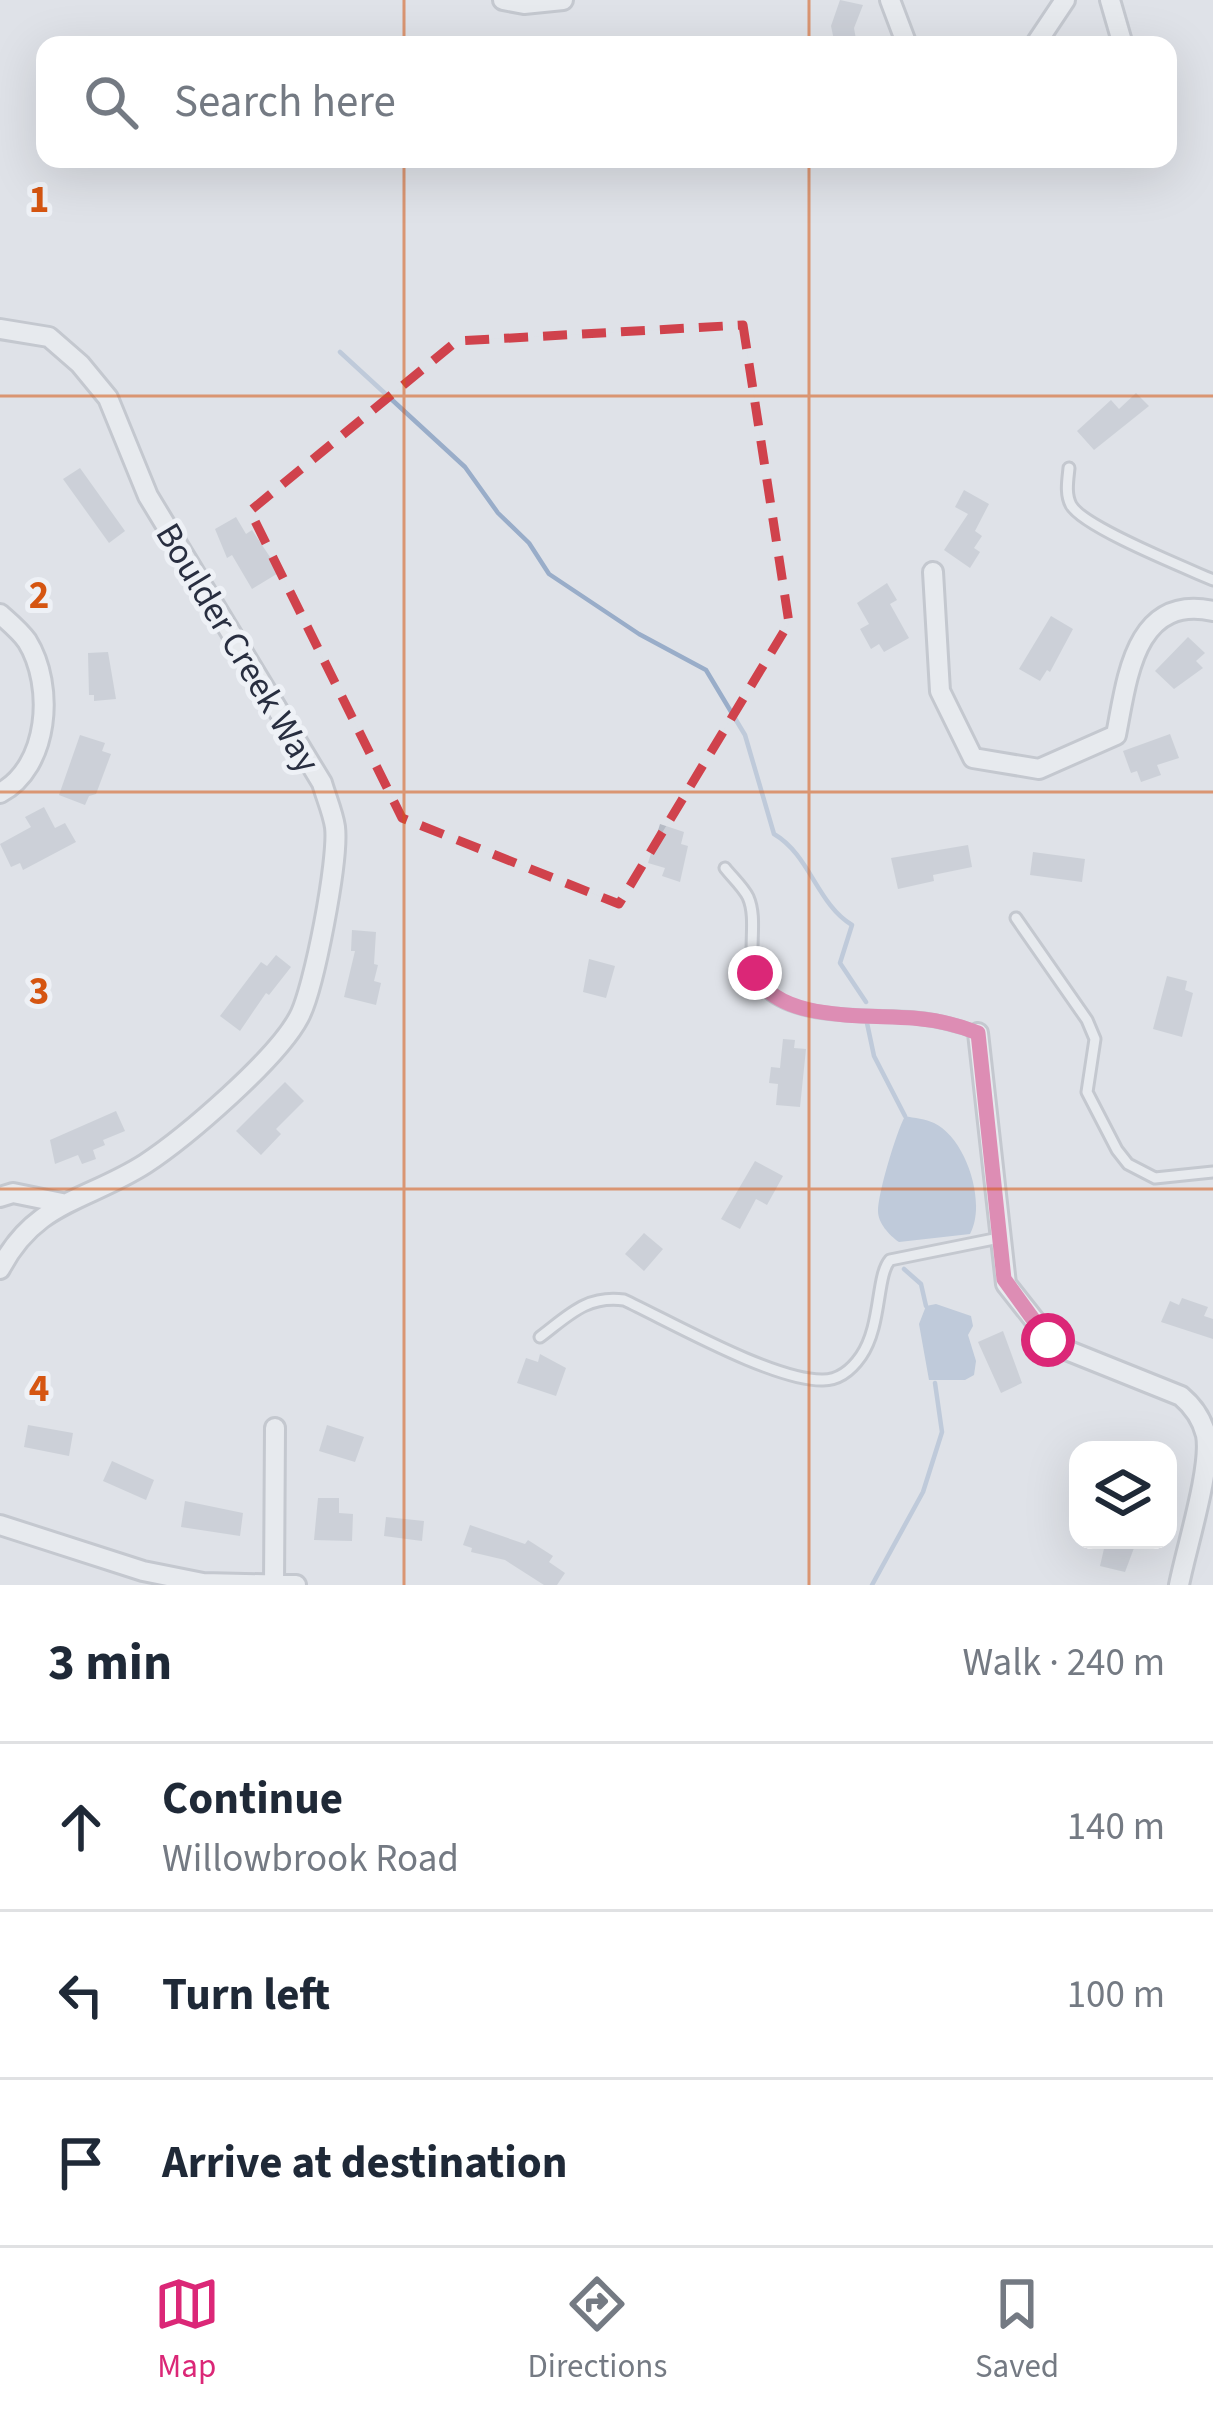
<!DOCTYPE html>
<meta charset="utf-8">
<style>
body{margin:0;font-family:"Source Sans 3",sans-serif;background:#f6f6f7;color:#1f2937}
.controls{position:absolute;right:36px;bottom:36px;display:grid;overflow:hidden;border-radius:24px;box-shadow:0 12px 48px #0002}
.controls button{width:108px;height:108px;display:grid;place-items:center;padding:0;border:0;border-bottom:3px solid #e0e1e3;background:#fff;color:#1f2937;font:60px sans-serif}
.stop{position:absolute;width:36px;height:36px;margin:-27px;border:9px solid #db2777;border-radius:50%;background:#fff}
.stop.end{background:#db2777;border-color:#fff;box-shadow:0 3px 12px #0008}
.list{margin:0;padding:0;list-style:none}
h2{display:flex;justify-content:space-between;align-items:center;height:156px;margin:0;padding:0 48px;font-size:51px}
h2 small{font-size:39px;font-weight:400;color:#747a83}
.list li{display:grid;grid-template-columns:78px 1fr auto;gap:36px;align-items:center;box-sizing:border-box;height:168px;padding:0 48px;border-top:3px solid #e0e1e3}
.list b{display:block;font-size:45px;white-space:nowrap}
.list p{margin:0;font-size:39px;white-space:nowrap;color:#747a83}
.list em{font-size:39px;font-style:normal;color:#747a83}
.icon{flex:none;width:66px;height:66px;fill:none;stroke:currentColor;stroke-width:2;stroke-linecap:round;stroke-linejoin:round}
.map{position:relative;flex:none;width:1213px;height:1585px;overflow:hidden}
.search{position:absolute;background:#fff;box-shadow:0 12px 48px #0002;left:36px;right:36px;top:36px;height:132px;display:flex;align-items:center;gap:30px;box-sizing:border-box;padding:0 42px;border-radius:24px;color:#747a83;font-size:45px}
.sheet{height:660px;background:#fff}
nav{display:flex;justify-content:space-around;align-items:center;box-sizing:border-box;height:168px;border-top:3px solid #e0e1e3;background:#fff;font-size:33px;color:#747a83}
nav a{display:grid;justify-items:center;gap:6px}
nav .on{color:#db2777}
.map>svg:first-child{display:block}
.water{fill:#99adc9}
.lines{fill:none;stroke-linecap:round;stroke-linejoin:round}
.stream{stroke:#99adc9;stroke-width:4.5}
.building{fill:#b6bbc5}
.lane-casing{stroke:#a4a8b2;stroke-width:15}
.street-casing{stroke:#a4a8b2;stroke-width:24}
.lane{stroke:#f2f3f7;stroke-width:9}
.street{stroke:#f2f3f7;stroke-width:18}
.route{stroke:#db2777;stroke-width:15}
.marked{fill:none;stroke:#d0424c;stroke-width:9;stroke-dasharray:24 15;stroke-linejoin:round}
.grid{fill:none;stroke:#d55511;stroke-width:3;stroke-opacity:0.55}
.labels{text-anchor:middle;stroke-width:10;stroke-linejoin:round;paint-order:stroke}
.street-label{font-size:36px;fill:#282e40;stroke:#eef1f6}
.grid-label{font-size:39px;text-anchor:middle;font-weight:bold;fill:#d55511;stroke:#eef1f6;stroke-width:10;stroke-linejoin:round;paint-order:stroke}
</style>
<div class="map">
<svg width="1213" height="1585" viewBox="0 0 1213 1585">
<rect width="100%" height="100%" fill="#dfe2e8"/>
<!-- water -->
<path class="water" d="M905 1116C914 1118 926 1119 934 1123 966 1138 987 1203 970 1234L899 1242C889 1235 878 1223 878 1211 878 1193 896 1133 905 1116Z
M936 1304 971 1316 973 1326 968 1335 976 1361 974 1375 965 1380H929L919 1324 926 1306Z"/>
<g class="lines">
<!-- stream -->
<path class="stream" d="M340 352 465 467 498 513 529 543 549 574 639 634 706 670 745 735 774 834C810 855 817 904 852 925L840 963 866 1002
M867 1023 874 1056 905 1116
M904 1269 921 1284 926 1306
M872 1585 923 1492 942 1432 935 1383"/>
</g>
<!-- building -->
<path class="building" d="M840 0 863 5 854 28 857 45H835L831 26Z
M1136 393 1149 406 1094 450 1077 431 1111 400 1119 409Z
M80 468 125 531 109 543 63 479Z
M964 490 989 504 975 531 982 536 974 548 980 552 970 568 944 550 968 514 955 507Z
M236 517 246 534 252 530 280 572 252 589 232 555 227 558 215 529Z
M887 583 897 600 890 604 909 638 884 652 879 644 871 649 860 629 869 624 857 603Z
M1051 616 1073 629 1050 672 1047 670 1040 681 1019 669Z
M1188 637 1205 653 1196 661 1203 668 1174 689 1155 671Z
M108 652 116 699 94 701V695H89L88 653Z
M1170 734 1179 758 1157 765 1161 775 1141 782 1137 771 1131 773 1123 751Z
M80 735 105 743 102 751 111 754 96 794 89 796 85 805 59 795Z
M44 807 55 828 65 823 76 842 23 870 20 863 11 867 0 844 31 827 25 817Z
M660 824 684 832 681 844 688 846 680 882 662 876 665 868 648 863Z
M968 845 972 867 933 875 934 881 898 889 891 858Z
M1033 852 1085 859 1082 882 1030 875Z
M352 930 376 932 374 964 378 965 374 981 381 983 376 1005 344 997 355 951H351Z
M276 955 291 967 269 995 266 993 240 1031 220 1016 261 962 267 966Z
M589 959 615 966 606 998 583 992Z
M1167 976 1187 981 1185 990 1193 993 1182 1037 1153 1029Z
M783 1039 795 1040 794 1048 806 1049 800 1107 776 1105 778 1084 769 1083 771 1067 780 1068Z
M285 1082 304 1101 276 1129 281 1134 261 1155 236 1131Z
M116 1111 125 1131 103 1140 105 1145 93 1150 96 1159 82 1164 78 1155 55 1164 50 1140Z
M755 1161 783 1176 767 1205 756 1199 740 1229 721 1219Z
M644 1233 663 1249 644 1271 625 1254Z
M1182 1298 1208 1307 1204 1316 1213 1319V1339L1161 1322 1170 1301 1179 1305Z
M1003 1331 1022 1383 1001 1393 978 1342Z
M540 1354 566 1368 556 1396 517 1383 526 1358 538 1362Z
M28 1425 73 1433 69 1456 24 1447Z
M327 1425 364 1437 355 1462 319 1451Z
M112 1461 154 1480 146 1500 103 1481Z
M318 1498H339V1513L353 1514 352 1541 314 1540Z
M185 1501 243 1513 240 1536 181 1527Z
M386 1517 424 1521 422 1541 384 1536Z
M470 1525 525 1544 528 1540 553 1556 549 1562 565 1573 557 1585H544L505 1560 471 1552 472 1548 463 1545Z
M1106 1540H1137L1125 1572 1100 1566Z"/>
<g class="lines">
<defs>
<path id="lane" d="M1069 468C1068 479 1065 494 1071 505 1083 527 1186 568 1213 580
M725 868C732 877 743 887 748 897 759 922 745 956 758 980 781 1023 874 1014 915 1018 938 1020 957 1025 978 1033
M1016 918 1087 1020 1095 1039 1087 1092 1117 1150 1128 1164 1155 1178 1213 1172
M540 1337C568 1316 586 1295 624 1300 671 1322 774 1381 823 1380 839 1380 852 1369 861 1356 882 1325 876 1276 890 1260L999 1238"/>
<path id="street" d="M503 0 524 4 563 0
M890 0 907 45
M1110 0 1123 45
M1035 45 1065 0
M0 329 49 337 80 364 108 398 148 496 322 783C326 797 333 813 335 827 339 859 314 989 299 1017 277 1059 186 1137 145 1164 87 1201 35 1201 0 1269
M933 572 940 691 973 758 1039 769 1116 735C1127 680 1134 594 1213 611
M0 614C9 622 20 631 27 641 55 686 49 767 0 793
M978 1033 1006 1284 1054 1345 1181 1396C1194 1407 1202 1419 1206 1435 1212 1467 1186 1549 1179 1585
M0 1197 13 1193 62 1203
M0 1525 143 1571 203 1583 296 1585
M274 1585 275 1428"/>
</defs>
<!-- lane casing -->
<use href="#lane" class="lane-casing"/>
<!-- street casing -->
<use href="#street" class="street-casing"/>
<!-- lane -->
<use href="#lane" class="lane"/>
<!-- street -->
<use href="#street" class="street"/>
</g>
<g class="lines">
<!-- route -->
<path class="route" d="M755 973C777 1023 867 1014 913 1018 936 1020 956 1024 978 1033L1004 1279 1048 1340"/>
</g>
<!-- marked area -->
<path d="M0 0H1213V1585H0ZM743 325 789 623 619 904 402 818 250 511 457 341Z" fill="#dfe2e8" fill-opacity=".55" fill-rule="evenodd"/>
<path class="marked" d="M743 325 789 623 619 904 402 818 250 511 457 341Z"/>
<!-- grid -->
<path class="grid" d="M404 0V45M809 0V45M404 159V1585M809 159V1585M0 396H1213M0 792H1213M0 1189H1213"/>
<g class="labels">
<!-- street labels -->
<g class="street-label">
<text transform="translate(239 647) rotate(59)" y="13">Boulder Creek Way</text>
</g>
</g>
<g class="grid-label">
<text x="39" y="212">1</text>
<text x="39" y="608">2</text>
<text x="39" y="1004">3</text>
<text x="39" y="1401">4</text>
</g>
</svg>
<div class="controls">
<button><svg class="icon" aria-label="layers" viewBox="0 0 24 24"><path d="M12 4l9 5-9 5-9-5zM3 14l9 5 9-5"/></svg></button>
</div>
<div class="stop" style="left:1048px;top:1340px"></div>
<div class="stop end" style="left:755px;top:973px"></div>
<div class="search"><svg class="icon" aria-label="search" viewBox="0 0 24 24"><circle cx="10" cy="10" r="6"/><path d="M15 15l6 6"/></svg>Search here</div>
</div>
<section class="sheet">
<h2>3 min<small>Walk · 240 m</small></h2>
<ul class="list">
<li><svg class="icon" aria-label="ahead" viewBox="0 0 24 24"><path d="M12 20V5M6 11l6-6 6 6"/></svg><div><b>Continue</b><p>Willowbrook Road</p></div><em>140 m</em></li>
<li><svg class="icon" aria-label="left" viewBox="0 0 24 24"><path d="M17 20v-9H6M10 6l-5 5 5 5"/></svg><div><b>Turn left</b></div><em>100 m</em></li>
<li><svg class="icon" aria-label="arrive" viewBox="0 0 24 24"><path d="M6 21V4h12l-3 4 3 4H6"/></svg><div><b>Arrive at destination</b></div></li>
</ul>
</section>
<nav>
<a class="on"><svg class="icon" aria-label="map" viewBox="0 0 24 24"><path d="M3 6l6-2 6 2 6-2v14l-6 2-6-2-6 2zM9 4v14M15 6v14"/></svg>Map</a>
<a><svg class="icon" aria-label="directions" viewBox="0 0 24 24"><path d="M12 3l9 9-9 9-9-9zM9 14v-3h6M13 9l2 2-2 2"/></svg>Directions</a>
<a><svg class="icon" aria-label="saved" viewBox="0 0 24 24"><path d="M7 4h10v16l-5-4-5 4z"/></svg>Saved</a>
</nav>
